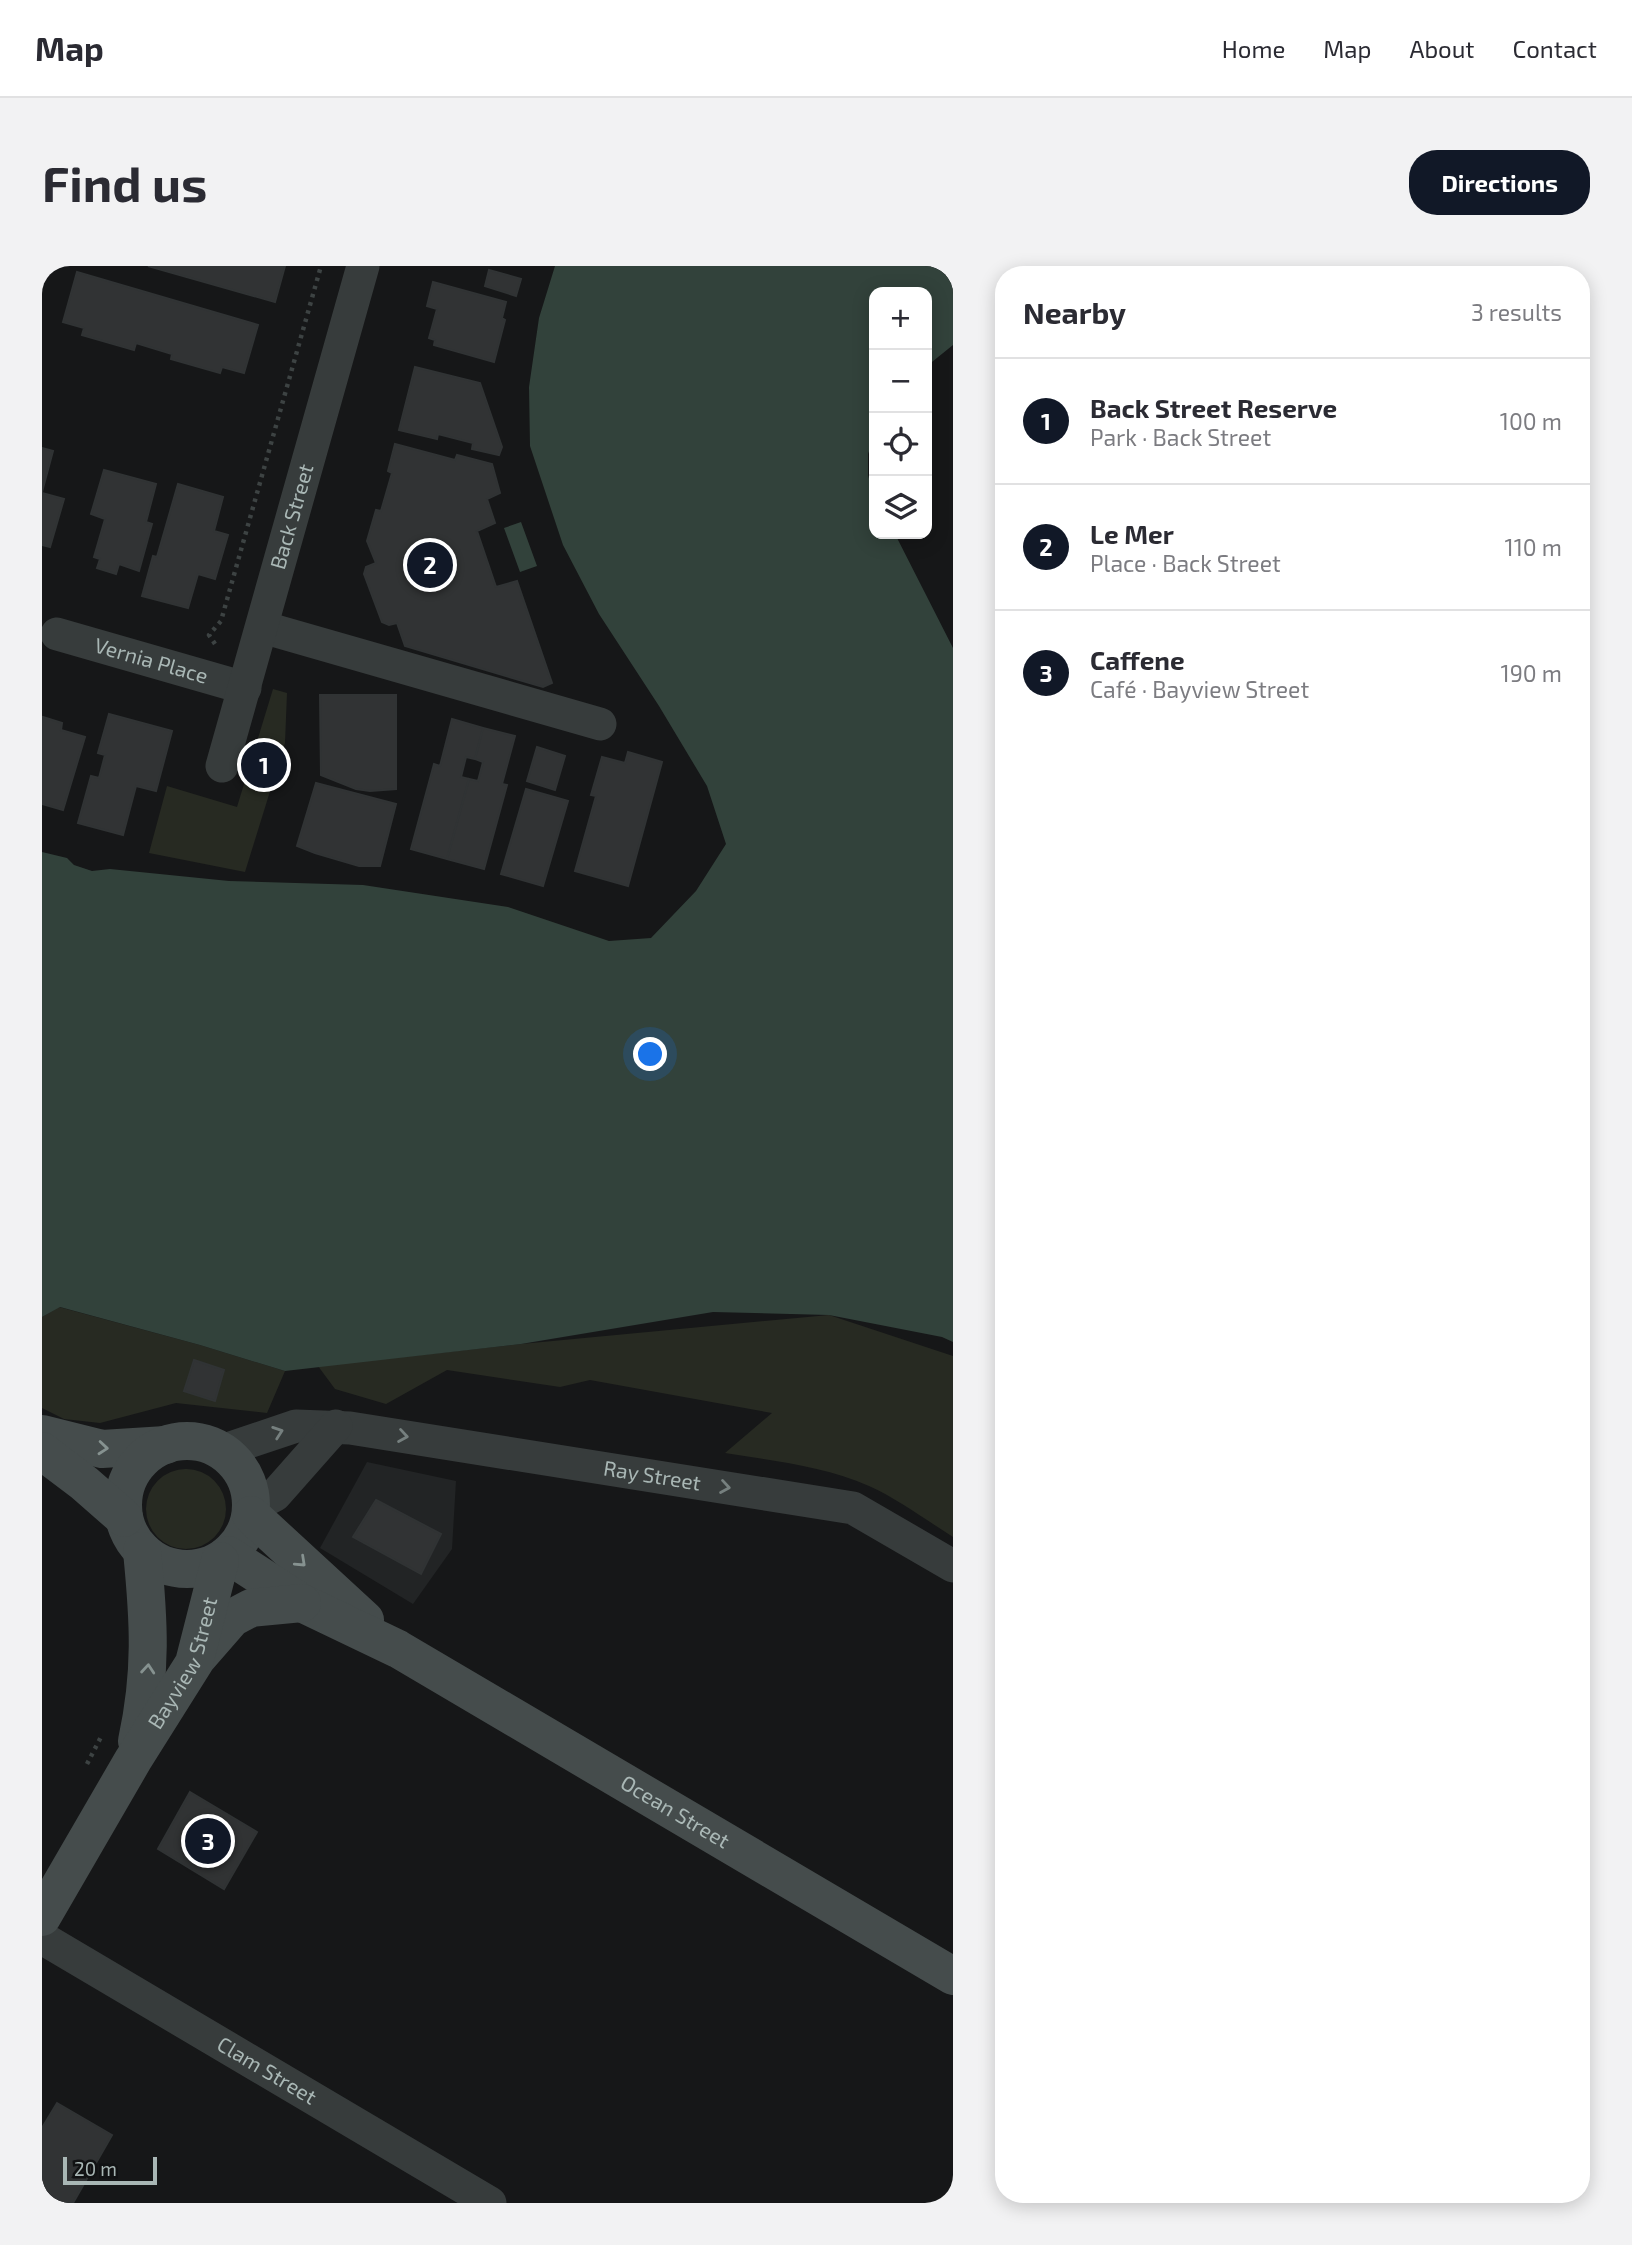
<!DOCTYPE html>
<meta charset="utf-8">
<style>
body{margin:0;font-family:"Exo 2",sans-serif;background:#f2f2f3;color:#2b2b33}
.controls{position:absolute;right:21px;top:21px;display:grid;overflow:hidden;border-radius:14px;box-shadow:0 4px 18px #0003}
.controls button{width:63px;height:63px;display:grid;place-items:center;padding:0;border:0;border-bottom:2px solid #e1e1e2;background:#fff;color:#2b2b33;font:35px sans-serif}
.scale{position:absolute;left:21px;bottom:18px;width:94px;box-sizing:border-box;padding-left:7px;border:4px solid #a9b7b5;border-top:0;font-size:19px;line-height:24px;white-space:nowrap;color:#a9b7b5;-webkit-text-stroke:5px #111213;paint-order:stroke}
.you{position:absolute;left:609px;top:789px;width:24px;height:24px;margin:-18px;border:5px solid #fff;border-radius:50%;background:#1a73e8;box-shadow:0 0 0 10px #1a73e833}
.badge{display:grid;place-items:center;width:46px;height:46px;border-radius:50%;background:#111827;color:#fff;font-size:23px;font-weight:700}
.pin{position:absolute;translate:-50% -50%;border:4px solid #fff;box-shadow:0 2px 7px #0006}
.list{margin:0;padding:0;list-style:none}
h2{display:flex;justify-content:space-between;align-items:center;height:91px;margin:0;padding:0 28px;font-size:30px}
h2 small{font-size:23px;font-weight:400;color:#7c7c81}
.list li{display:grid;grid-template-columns:46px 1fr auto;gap:21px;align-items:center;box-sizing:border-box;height:126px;padding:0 28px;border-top:2px solid #e1e1e2}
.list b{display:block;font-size:26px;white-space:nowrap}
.list p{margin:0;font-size:23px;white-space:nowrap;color:#7c7c81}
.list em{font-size:23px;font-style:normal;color:#7c7c81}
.icon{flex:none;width:38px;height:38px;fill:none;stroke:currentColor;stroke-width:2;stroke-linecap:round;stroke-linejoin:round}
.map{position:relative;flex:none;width:911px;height:1937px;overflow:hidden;border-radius:28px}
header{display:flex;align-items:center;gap:42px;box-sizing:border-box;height:98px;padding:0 35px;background:#fff;border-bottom:2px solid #e1e1e2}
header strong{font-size:33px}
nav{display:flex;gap:38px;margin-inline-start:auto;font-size:24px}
.intro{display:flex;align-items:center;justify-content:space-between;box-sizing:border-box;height:168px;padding:0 42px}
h1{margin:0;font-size:49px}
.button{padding:18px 32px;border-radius:28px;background:#111827;color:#fff;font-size:24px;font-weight:700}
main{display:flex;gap:42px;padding:0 42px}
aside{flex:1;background:#fff;border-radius:28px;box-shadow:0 4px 18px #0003}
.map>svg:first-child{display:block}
.built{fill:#222425}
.green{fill:#272a22}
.water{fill:#32423b}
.building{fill:#313334;stroke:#303334;stroke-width:2}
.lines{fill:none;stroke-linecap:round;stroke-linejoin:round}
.path{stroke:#3d4343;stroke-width:4.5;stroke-dasharray:3.5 5;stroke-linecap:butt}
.street{stroke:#373c3c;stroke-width:33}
.secondary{stroke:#454c4c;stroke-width:38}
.oneway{stroke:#76807f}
.oneway2{stroke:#869290}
.labels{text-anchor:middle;stroke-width:7;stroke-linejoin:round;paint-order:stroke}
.street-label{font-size:21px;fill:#a9b7b5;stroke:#111213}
</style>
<header>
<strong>Map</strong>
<nav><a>Home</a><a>Map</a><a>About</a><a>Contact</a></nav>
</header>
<div class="intro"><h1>Find us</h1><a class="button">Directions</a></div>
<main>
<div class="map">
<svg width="911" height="1937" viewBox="0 0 911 1937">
<rect width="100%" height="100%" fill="#161718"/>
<!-- built -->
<path class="built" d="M325 1196 414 1215 410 1283 371 1338 278 1282Z"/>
<!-- green -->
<path class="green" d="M231 423 245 427 243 477 203 606 107 587 125 520 195 541Z
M17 1041 158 1079 243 1105 225 1147 134 1137 58 1157 22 1153 0 1142V1051Z
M787 1049 911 1090V1271C884 1254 856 1233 827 1220 782 1200 731 1195 683 1187L730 1147 548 1114 518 1121 405 1104 344 1138 293 1123 276 1100 479 1078Z
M104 1243a40 40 0 1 1 80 0a40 40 0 1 1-80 0Z"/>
<!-- water -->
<path class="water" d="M513 0H911V79L885 100V26H832V171L826 188V209L832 232V268H853L911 382V1076L900 1071 787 1049 671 1046 479 1078 243 1105 158 1079 18 1041 0 1051V586L25 592 32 599 50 605 68 603 187 615 321 619 466 641 567 675 609 672 654 625 684 578 665 520 617 440 557 348 521 279 488 180 487 121 497 52Z
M479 256 495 300 478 306 462 262Z"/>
<!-- building -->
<path class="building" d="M106 0H243L233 36Z
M447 4 479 13 474 30 443 20Z
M35 6 216 59 202 107 180 101 178 107 129 93 130 88 94 77 92 84 40 69 42 62 21 56Z
M391 16 464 36 460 52 463 54 452 96 392 79 393 74 387 72 395 43 385 40Z
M373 101 438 117 460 181 457 189 430 183 431 177 396 168 395 173 357 164Z
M353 178 413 194 415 189 450 198 458 227 445 233 453 257 435 265 454 321 475 315 510 417 501 421 363 380 355 357 347 359 340 356 322 308 324 301 334 297 325 275 334 244 339 245 350 207 346 205Z
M0 182 11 185 0 226Z
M62 204 114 218 104 256 110 258 97 305 77 298 74 308 55 302 58 293 52 291 63 253 49 248Z
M136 218 181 231 172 265 186 269 173 313 156 308 146 342 100 330 111 290 115 291Z
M0 227 22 233 8 281 0 279Z
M278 429H354V523L328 525 314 523 279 509Z
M67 448 130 465 114 525 94 520 81 569 36 557 49 510 57 512 63 489 56 487Z
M1 451 20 457 19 464 43 471 21 544 0 538Z
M410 453 441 462 433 493 424 491 419 511 427 513 405 593 369 583 392 498 398 500Z
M441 462 473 470 460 518 465 519 442 603 405 593 427 513 436 515 441 496 433 493Z
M495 481 523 490 513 524 485 515Z
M586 486 620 496 586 620 533 605 554 530 549 529 560 491 583 497Z
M274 517 354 538 338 600H317L273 587 255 580Z
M484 523 526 535 501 620 459 608Z
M152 1094 182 1104 173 1135 142 1125Z
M334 1234 399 1268 379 1308 311 1271Z
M148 1526 215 1566 182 1623 116 1583Z
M15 1837 70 1869 31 1937H0V1862Z"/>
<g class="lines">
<!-- path -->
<path class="path" d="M173 378 167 369 179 355 279 0
M45 1498 60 1469"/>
<!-- street -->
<g class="street">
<path d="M220 361 558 458"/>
<path id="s1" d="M15 368 203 422"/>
<path id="s2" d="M180 500 321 0"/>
<path id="s3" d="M180 1185 254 1160 308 1162 811 1242 911 1300"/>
<path d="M210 1241 233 1229 294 1160"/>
<path id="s4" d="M0 1672 448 1937"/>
</g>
<!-- secondary -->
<g class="secondary">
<path d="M0 1168 60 1183 124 1179"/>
<circle cx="145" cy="1239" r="64"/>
<path d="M0 1185 42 1217 82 1252"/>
<path d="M209 1249 323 1354"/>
<path id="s5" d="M186 1289 260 1337 356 1383 911 1710"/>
<path d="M156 1391 190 1352 209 1342 260 1337"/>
<path d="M95 1475C110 1406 107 1355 100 1285"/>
<path id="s6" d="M0 1651 91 1494 152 1397 178 1295"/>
</g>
</g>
<!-- one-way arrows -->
<defs><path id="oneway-chevron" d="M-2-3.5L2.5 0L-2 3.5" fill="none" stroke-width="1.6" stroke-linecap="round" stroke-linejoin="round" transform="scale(1.75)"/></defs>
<g class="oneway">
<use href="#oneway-chevron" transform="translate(236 1166) rotate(-19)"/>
<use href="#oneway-chevron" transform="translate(361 1170) rotate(9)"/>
<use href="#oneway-chevron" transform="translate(683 1221) rotate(9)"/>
</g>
<g class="oneway2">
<use href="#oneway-chevron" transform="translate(61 1182) rotate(5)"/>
<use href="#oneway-chevron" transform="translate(259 1296) rotate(43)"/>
<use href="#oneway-chevron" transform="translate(106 1403) rotate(-85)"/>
</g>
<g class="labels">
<!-- street labels -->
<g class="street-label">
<text dy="7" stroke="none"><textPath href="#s2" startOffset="259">Back Street</textPath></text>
<text dy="7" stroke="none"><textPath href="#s1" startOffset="98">Vernia Place</textPath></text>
<text dy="7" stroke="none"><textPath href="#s3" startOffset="438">Ray Street</textPath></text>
<text dy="7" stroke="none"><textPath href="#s6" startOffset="292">Bayview Street</textPath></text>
<text dy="7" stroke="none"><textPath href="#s5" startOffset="516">Ocean Street</textPath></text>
<text dy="7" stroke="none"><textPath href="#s4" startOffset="261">Clam Street</textPath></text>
</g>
</g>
</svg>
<div class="controls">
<button>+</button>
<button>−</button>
<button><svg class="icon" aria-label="locate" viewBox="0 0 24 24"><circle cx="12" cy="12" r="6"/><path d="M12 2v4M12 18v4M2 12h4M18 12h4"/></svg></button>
<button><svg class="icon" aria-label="layers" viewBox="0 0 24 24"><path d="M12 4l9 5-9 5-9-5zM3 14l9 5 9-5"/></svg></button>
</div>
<div class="scale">20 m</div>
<div class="you"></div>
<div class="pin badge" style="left:222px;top:499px">1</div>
<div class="pin badge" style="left:388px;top:299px">2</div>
<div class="pin badge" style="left:166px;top:1575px">3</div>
</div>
<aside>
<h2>Nearby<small>3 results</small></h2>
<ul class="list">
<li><span class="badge">1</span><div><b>Back Street Reserve</b><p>Park · Back Street</p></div><em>100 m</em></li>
<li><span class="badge">2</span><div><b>Le Mer</b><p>Place · Back Street</p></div><em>110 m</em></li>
<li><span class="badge">3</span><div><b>Caffene</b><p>Café · Bayview Street</p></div><em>190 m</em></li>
</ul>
</aside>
</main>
